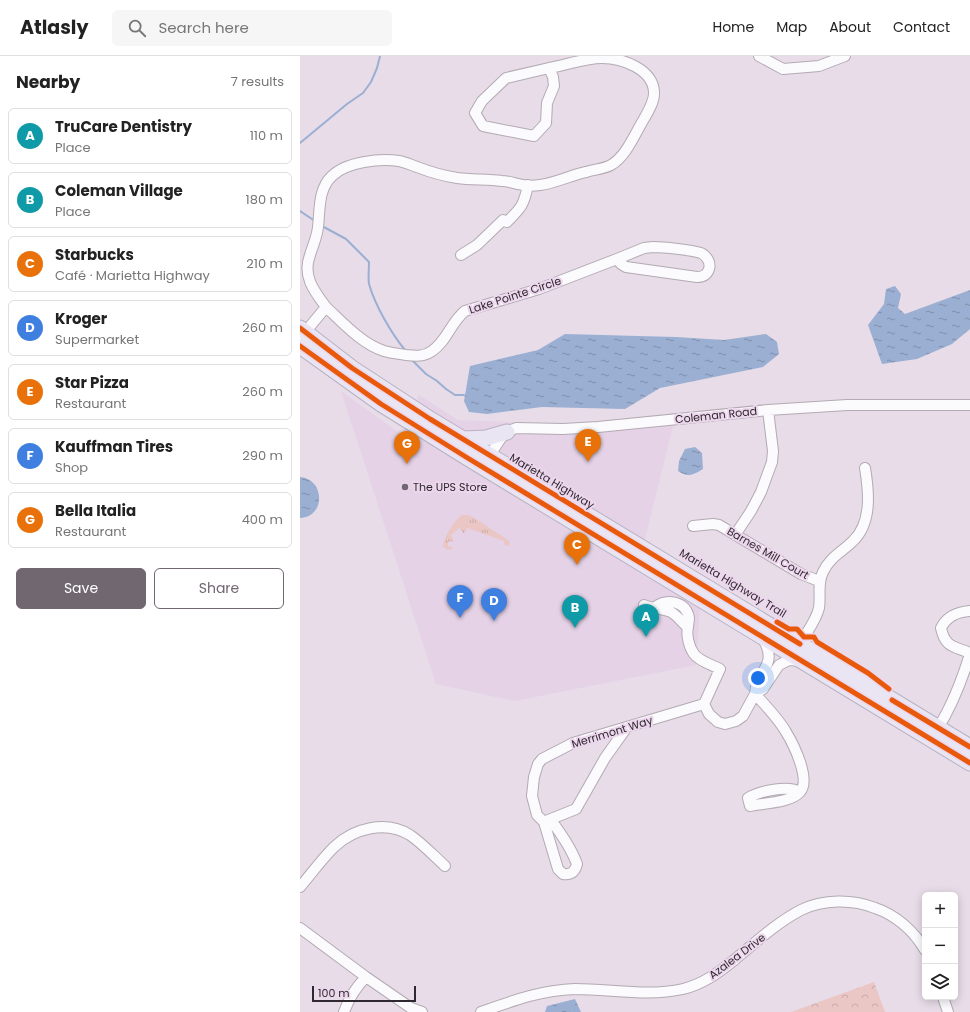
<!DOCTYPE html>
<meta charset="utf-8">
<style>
body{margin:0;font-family:Poppins,sans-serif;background:#f6f6f6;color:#222}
.controls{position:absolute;right:12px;bottom:12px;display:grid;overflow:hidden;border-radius:6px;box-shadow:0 2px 10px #0003}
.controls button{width:36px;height:36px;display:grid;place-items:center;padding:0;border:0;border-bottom:1px solid #e0e0e0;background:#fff;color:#222;font:20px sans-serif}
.scale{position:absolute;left:12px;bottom:10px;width:104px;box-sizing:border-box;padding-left:4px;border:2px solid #302830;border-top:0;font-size:11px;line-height:14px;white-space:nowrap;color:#302830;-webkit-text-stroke:3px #ecd7ed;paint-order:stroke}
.you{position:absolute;left:458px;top:622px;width:14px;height:14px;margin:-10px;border:3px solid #fff;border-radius:50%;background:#1a73e8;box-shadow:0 0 0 6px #1a73e833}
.badge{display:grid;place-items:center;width:26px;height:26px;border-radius:50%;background:#706770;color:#fff;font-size:13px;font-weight:700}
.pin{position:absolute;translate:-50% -33px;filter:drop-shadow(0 1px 2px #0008)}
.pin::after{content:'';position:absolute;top:21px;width:14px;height:12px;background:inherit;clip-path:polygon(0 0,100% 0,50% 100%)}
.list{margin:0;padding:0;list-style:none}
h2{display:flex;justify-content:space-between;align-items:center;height:52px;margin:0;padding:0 16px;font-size:17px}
h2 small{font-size:13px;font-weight:400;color:#767676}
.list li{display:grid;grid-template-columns:26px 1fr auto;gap:12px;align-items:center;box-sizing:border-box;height:56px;margin:0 8px 8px;padding:0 8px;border:1px solid #e0e0e0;border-radius:6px}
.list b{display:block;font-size:15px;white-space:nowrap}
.list p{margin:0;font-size:13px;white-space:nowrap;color:#767676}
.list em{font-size:13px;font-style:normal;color:#767676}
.actions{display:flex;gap:8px;padding:12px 16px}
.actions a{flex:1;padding:9px 0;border:1px solid #706770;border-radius:6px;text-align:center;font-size:14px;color:#706770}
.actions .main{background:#706770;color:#fff}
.icon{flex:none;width:22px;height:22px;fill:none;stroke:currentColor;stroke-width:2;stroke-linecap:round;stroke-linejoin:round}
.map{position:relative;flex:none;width:670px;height:956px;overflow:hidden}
header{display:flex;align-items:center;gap:24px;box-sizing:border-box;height:56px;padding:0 20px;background:#fff;border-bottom:1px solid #e0e0e0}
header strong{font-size:19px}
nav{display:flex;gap:22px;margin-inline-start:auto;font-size:14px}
.search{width:280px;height:36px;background:#f6f6f6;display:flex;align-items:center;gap:10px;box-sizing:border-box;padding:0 14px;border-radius:6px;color:#767676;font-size:15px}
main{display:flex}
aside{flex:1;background:#fff}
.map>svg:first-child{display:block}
.built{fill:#e5d2e7}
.grass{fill:url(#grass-tufts)}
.forest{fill:url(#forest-crowns)}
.water{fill:url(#water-ripples)}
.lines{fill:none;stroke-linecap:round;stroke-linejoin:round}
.stream{stroke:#9bafd2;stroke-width:2}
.minor-casing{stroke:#b3aab3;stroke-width:12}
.highway-casing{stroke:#b8b1c2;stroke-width:17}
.minor{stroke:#fbfafc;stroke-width:10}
.highway{stroke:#e9e5f2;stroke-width:15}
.cycleway-casing{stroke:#ecd7ed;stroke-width:8}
.cycleway{stroke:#e8590c;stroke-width:5}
.poi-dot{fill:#706770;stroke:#ecd7ed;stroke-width:1.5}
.labels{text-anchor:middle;stroke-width:4;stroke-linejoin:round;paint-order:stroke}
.street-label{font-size:11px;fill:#302830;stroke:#ecd7ed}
.poi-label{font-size:11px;fill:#302830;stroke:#ecd7ed;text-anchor:start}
</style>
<header>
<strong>Atlasly</strong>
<div class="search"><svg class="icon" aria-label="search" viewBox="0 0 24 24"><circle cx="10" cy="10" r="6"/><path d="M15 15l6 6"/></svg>Search here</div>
<nav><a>Home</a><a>Map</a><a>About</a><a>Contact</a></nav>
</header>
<main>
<aside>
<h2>Nearby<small>7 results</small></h2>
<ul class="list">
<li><span class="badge" style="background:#0f9aa8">A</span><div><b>TruCare Dentistry</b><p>Place</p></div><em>110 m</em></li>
<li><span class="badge" style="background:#0f9aa8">B</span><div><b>Coleman Village</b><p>Place</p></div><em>180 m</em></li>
<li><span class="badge" style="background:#e8710a">C</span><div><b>Starbucks</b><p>Café · Marietta Highway</p></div><em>210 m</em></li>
<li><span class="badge" style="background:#3f7fe0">D</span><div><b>Kroger</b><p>Supermarket</p></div><em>260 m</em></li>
<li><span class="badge" style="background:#e8710a">E</span><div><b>Star Pizza</b><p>Restaurant</p></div><em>260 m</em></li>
<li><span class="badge" style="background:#3f7fe0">F</span><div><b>Kauffman Tires</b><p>Shop</p></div><em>290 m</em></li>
<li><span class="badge" style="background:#e8710a">G</span><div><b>Bella Italia</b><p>Restaurant</p></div><em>400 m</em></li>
</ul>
<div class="actions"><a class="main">Save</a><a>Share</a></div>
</aside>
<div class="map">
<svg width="670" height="956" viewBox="0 0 670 956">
<defs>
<pattern id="grass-tufts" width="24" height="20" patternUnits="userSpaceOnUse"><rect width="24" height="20" fill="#eac7c5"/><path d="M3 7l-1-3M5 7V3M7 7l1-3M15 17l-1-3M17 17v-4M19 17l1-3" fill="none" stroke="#c9abaa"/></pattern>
<pattern id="forest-crowns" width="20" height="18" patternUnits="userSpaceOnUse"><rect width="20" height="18" fill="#eac7c5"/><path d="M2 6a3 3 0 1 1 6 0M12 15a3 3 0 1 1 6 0" fill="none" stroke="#c9abaa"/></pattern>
<pattern id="water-ripples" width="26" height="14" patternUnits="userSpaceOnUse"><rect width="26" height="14" fill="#9bafd2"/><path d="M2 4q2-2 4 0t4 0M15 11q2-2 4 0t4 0" fill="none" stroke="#7f8eab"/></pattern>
</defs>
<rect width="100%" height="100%" fill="#e7dce8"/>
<!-- built -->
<path class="built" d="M41 335 102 379 119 339 158 364 210 366 276 373 375 362 344 487 402 525 396 609 215 645 136 628Z"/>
<!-- grass -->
<path class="grass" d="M162 459H168L173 461 208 484 210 487 209 490 204 489V485L167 472 165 477H163L160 472 151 479 153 483V485L148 486V491L151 490 153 493 148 494 143 491C143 482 155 463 162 459Z"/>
<!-- forest -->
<path class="forest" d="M574 926 585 956H491Z"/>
<!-- water -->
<path class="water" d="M595 230 601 238 598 252 605 258 670 234V273L652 288 617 303 582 308 568 269 584 248 586 233Z
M265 278 376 281 424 284 466 278 477 286 479 298 463 311 360 332 325 353 242 351 187 358 169 356 164 345 170 310 238 294Z
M395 391 402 397 403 413C393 419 388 422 378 415L379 405 385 393Z
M0 421C25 423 26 461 0 462Z
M275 943 281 956H245L247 950Z"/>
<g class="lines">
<!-- stream -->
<path class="stream" d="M0 87 47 48 63 37 71 26 77 12 80 0
M0 155 15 165
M22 170 46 183 69 206C69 213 68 221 69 228 75 249 91 277 105 294
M111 303 126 318 137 325 146 333 155 339H164"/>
<defs>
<path id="minor" d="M459 0 483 13 519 10 545 0
M249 12 253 21 254 30 247 47 246 67 234 80 183 70 175 57 182 45 206 22Z
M353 191C364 191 391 194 401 197 407 200 411 207 409 213 407 219 403 221 397 221L326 211 321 208 317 203 344 192Z
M161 199 177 189 203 164 207 166C221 152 224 149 228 129
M26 251C43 267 62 288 84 295 91 297 99 298 106 299 115 300 124 301 132 295 147 285 151 266 165 255L239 233 317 203
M2 280 26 251C14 235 2 220 10 199 13 189 17 181 18 171 20 154 18 133 32 120 46 106 80 102 99 105 105 106 111 109 117 111 130 116 144 120 157 122 172 124 187 123 202 125 208 125 213 127 218 128 225 130 233 130 240 129 256 127 271 119 286 116 295 113 304 113 311 109 325 101 333 82 341 68 346 59 355 46 354 36 353 13 322 2 302 2 285 2 266 9 249 12
M186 405 203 379 207 376 216 372 263 373 298 371 468 354 547 349H670
M393 470 413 468 419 469 501 518 519 525
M435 479 451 455 461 436 472 406 473 395 468 354
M344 549C352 553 362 552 371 556 378 560 382 567 388 571
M355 551C367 542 386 545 389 562 389 566 388 568 388 571 386 579 389 591 394 598 399 605 412 609 420 613L404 648 409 658 418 666 425 668 436 665 443 660 455 638 463 633 479 609 489 604 501 605
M670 555C657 556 647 560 641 572 645 591 653 590 670 597
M500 588C506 577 516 565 519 552 521 539 517 528 523 516 530 501 542 496 553 485 572 467 569 436 565 412
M455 638C466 650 478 662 486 676 494 689 511 724 500 736 490 747 464 747 450 750L448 742C459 735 488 729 500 736
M455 638C456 613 480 611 462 581
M638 672C653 648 662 624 670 598
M251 764C261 778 271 792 277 808 275 816 271 819 263 818L258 813 244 766 237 759 232 740 234 721 238 708 242 703 273 687 404 648
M246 765 276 753 305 702 327 671
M0 831C11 818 22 803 34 791 54 772 86 764 110 779 123 788 134 800 145 810
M0 872 66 921 111 952 122 956
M643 941 648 956
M44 956C49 942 55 932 66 921
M181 956C212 945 241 934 275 933 311 933 348 941 383 933 403 928 418 917 433 905 455 887 476 867 501 854 523 843 553 843 575 852 596 859 614 875 625 894"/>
<path id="highway" d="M0 272 52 312 130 363 670 691
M0 290 81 348 166 401 670 707
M163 383 186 382 207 376"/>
</defs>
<!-- minor casing -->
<use href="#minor" class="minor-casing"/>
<!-- highway casing -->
<use href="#highway" class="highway-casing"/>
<!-- minor -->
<use href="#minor" class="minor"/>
<!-- highway -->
<use href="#highway" class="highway"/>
<defs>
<path id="cycleway" d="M0 272 52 312 130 363 500 588
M0 290 81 348 166 401 670 707
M477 566 489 573H497L504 581H514L517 586 568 617 589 633
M592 644 670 691"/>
</defs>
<!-- cycleway casing -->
<use href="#cycleway" class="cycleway-casing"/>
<!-- cycleway -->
<use href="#cycleway" class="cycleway"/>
</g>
<!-- markers -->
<circle class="poi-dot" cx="105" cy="431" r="4"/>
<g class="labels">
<!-- street labels -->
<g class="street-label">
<text transform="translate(215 239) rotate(-18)" y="4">Lake Pointe Circle</text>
<text transform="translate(416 359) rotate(-6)" y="4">Coleman Road</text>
<text transform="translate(252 425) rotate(31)" y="4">Marietta Highway</text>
<text transform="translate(468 497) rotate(30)" y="4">Barnes Mill Court</text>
<text transform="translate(433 527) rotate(31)" y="4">Marietta Highway Trail</text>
<text transform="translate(312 676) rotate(-17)" y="4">Merrimont Way</text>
<text transform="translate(437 900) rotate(-37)" y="4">Azalea Drive</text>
</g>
<!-- poi labels -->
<g class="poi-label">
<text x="113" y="435">The UPS Store</text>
</g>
</g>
</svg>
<div class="controls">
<button>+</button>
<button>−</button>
<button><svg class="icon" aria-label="layers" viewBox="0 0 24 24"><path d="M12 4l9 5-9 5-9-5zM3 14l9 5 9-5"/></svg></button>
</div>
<div class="scale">100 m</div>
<div class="you"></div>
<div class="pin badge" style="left:346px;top:581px;background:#0f9aa8">A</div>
<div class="pin badge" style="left:275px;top:572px;background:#0f9aa8">B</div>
<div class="pin badge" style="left:277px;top:509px;background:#e8710a">C</div>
<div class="pin badge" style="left:194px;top:565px;background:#3f7fe0">D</div>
<div class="pin badge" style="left:288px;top:406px;background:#e8710a">E</div>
<div class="pin badge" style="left:160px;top:562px;background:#3f7fe0">F</div>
<div class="pin badge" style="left:107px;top:408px;background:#e8710a">G</div>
</div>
</main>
